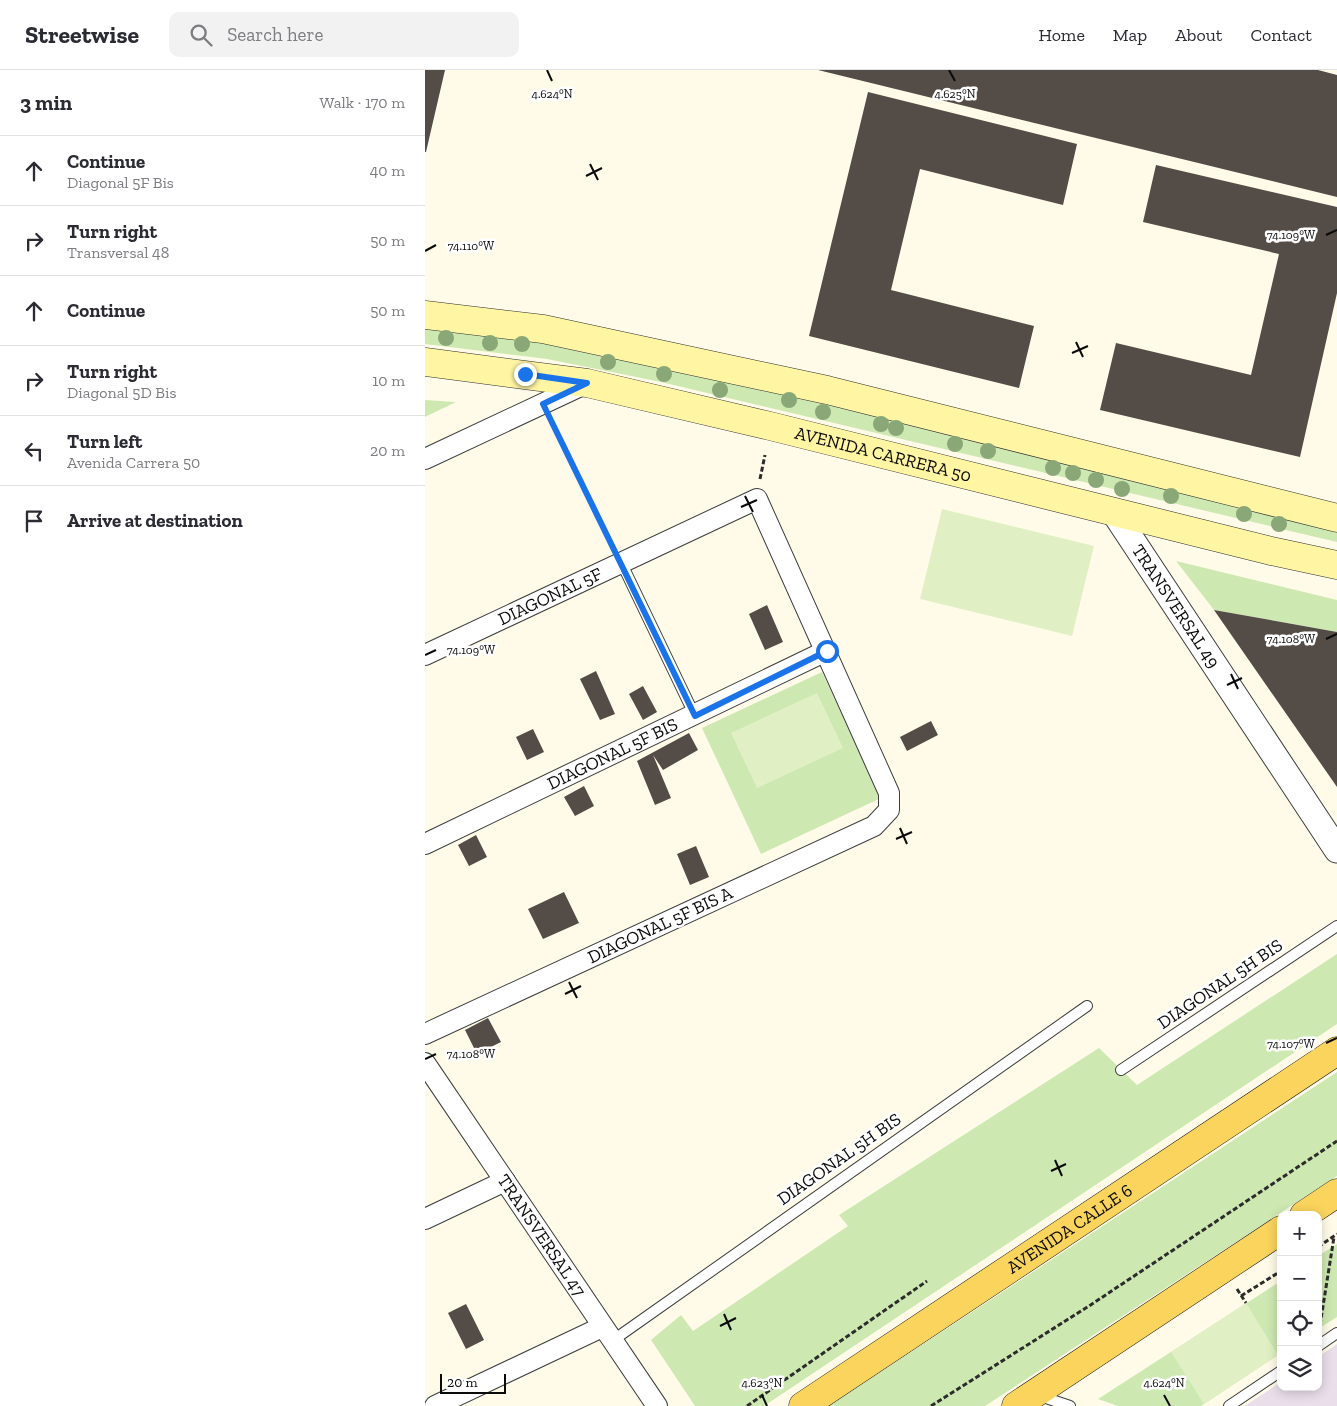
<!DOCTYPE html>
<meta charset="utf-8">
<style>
body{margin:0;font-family:"Zilla Slab",serif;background:#f2f2f3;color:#2b2b33}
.controls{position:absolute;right:15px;bottom:15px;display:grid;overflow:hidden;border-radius:10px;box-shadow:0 2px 12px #0003}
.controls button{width:45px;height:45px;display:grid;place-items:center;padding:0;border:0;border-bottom:1px solid #e1e1e2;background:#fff;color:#2b2b33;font:25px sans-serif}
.scale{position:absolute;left:15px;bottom:12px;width:66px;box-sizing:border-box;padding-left:5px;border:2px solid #0a0a0a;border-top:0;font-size:14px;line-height:18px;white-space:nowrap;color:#0a0a0a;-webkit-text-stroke:4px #fff;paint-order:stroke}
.stop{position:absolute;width:15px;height:15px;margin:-11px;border:4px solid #1a73e8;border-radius:50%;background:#fff}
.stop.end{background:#1a73e8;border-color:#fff;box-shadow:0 1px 5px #0008}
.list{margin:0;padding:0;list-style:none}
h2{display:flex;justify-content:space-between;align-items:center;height:65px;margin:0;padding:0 20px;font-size:21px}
h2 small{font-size:16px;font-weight:400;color:#7c7c81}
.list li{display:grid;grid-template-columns:32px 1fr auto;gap:15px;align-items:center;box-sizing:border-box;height:70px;padding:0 20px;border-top:1px solid #e1e1e2}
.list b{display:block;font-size:19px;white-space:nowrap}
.list p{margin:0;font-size:16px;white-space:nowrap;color:#7c7c81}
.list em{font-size:16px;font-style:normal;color:#7c7c81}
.icon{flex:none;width:28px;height:28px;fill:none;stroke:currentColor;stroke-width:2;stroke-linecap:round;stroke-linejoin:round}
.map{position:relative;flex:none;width:912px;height:1336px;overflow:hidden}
header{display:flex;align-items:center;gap:30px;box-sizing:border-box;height:70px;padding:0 25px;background:#fff;border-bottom:1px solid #e1e1e2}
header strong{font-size:24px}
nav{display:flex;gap:28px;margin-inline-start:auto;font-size:18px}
.search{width:350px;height:45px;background:#f2f2f3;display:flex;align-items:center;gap:12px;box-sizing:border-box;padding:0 18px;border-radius:10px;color:#7c7c81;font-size:19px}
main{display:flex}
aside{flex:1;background:#fff}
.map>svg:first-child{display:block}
.industrial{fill:#e9deea}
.green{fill:#cee8b2}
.pitch{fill:#e1f0c4}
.building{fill:#534c47}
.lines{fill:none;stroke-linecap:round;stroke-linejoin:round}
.service-casing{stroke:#3d3d3d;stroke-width:12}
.minor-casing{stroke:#3d3d3d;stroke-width:22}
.tertiary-casing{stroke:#3d3d3d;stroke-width:27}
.secondary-casing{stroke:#2c2c2c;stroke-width:29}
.primary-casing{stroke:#1b1b1b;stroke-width:29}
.path{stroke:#2c2c2c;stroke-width:3;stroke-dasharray:5 2.5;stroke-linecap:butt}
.service{stroke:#fff;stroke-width:10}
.minor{stroke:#fff;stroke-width:20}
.tertiary{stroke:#fff;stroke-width:25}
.secondary{stroke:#fff5a3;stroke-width:28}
.primary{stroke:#fad45d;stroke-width:28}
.tree{fill:#8aa777}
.route{stroke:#1a73e8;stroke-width:6}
.ticks{fill:none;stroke:#0a0a0a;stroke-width:2}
.labels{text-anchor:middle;stroke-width:5;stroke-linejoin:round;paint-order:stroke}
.street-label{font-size:18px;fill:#0a0a0a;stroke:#fff}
.ticks-label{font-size:12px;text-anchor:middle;fill:#0a0a0a;stroke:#fff;stroke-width:5;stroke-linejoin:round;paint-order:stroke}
</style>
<header>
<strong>Streetwise</strong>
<div class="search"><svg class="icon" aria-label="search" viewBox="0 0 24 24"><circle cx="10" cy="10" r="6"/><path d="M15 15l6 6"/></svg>Search here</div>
<nav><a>Home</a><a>Map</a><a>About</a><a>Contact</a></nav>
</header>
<main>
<aside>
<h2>3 min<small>Walk · 170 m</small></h2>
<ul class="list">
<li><svg class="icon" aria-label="ahead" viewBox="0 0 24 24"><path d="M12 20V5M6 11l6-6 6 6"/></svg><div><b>Continue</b><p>Diagonal 5F Bis</p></div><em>40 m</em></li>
<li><svg class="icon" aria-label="right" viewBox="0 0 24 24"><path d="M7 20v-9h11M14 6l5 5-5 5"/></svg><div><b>Turn right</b><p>Transversal 48</p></div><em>50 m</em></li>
<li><svg class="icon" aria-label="ahead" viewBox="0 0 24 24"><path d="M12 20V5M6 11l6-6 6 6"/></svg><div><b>Continue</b></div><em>50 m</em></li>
<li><svg class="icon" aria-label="right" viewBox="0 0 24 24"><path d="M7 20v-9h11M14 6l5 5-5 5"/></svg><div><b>Turn right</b><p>Diagonal 5D Bis</p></div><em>10 m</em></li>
<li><svg class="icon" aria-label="left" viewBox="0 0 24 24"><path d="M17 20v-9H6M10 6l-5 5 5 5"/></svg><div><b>Turn left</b><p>Avenida Carrera 50</p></div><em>20 m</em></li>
<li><svg class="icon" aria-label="arrive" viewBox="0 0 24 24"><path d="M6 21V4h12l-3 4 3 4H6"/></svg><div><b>Arrive at destination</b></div></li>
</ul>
</aside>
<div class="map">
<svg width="912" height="1336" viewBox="0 0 912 1336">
<rect width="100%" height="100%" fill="#fffbe8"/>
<!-- industrial -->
<path class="industrial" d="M912 1274V1336H820L856 1312V1317H893V1287Z"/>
<!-- green -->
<path class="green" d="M0 253 124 270 339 316 912 455V472L236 312 122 289 0 274Z
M0 330 31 332 0 347Z
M751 491 912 530V562L789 540Z
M397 602 456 728 336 784 277 658Z
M912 884V954L339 1336H270L226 1270 256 1245 268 1261 423 1156 414 1145 674 978 712 1015Z
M912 1002V1106L560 1336H404Z
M912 1174V1247L893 1259V1186Z
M856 1211V1283L776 1336H693L673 1329Z"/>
<!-- pitch -->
<path class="pitch" d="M517 439 669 476 647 566 495 529Z
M392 623 418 678 332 718 306 663Z
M821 1233 853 1285 779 1334 746 1282Z"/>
<!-- building -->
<path class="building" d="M0 0H20L1 82H0Z
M393 0H893L912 5V127Z
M443 22 652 74 638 135 495 99 466 220 609 256 594 318 384 266Z
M731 95 912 137V223L875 387 675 340 691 273 826 305 854 184 718 152Z
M342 535 358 572 340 580 324 544Z
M789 540 912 562V717Z
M171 601 190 644 175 650 155 609Z
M218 616 232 642 218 650 204 624Z
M506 651 513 665 482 681 475 667Z
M108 659 119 682 102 690 91 667Z
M264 663 273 680 238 700 228 685 246 728 230 735 212 691Z
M159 716 169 736 150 746 139 727Z
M51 765 62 787 44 796 33 775Z
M271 776 284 807 265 815 252 784Z
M139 822 154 853 118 869 103 839Z
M63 948 76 972 52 984 40 960Z
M41 1234 59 1270 41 1279 23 1243Z"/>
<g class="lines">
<defs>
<path id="service" d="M197 494 270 646
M696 1000 912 856
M187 1271 662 936
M893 1276 912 1263
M615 1326 645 1336
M804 1336 856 1301"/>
<g id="minor">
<path d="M0 389 162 313"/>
<path id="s1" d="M0 585 332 429 464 723V740L449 756 0 964"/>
<path id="s2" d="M0 774 401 581"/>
<path id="s3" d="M0 993 232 1336"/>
<path d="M0 1149 80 1111"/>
<path d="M10 1336 177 1257"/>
</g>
<g id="tertiary">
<path id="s4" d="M688 441 912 780"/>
</g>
<g id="secondary">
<path d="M0 245 118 259 402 320 912 448"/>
<path id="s5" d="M0 292 162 313 345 356 846 481 912 495"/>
</g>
<g id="primary">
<path d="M879 1145 912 1123"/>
<path id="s6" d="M378 1336 912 981"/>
<path d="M591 1336 856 1160"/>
</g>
</defs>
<!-- service casing -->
<use href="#service" class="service-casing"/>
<!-- minor casing -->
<use href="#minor" class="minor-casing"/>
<!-- tertiary casing -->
<use href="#tertiary" class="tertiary-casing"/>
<!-- secondary casing -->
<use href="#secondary" class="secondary-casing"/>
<!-- primary casing -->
<use href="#primary" class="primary-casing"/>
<!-- path -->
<path class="path" d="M127 352 187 475
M335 409 340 385
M893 1177 912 1164
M812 1219 821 1233
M816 1226 856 1201
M895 1255 909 1167
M322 1336 502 1211
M506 1336 664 1236 912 1071"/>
<!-- service -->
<use href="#service" class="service"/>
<!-- minor -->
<use href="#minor" class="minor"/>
<!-- tertiary -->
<use href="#tertiary" class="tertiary"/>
<!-- secondary -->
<use href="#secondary" class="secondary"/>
<!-- primary -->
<use href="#primary" class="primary"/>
</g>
<!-- trees -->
<g class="tree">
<circle cx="21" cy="268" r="8"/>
<circle cx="65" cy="273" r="8"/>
<circle cx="97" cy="274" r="8"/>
<circle cx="183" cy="292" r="8"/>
<circle cx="239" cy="304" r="8"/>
<circle cx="295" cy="320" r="8"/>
<circle cx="364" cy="330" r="8"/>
<circle cx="398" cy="342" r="8"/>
<circle cx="456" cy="354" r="8"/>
<circle cx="471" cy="358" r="8"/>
<circle cx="530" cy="374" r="8"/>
<circle cx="563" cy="381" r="8"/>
<circle cx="628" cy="398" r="8"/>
<circle cx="648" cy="403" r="8"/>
<circle cx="671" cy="410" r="8"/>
<circle cx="697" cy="419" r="8"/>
<circle cx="746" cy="426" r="8"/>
<circle cx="819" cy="444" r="8"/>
<circle cx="854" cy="454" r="8"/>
</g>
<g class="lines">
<!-- route -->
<path class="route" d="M100 304 162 313 118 334 270 646 402 581"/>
</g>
<!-- ticks -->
<path class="ticks" d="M122 0 127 11M524 0 530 11M165 94 173 110M161 106 177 98M901 165 912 160M0 181 11 175M651 272 658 287M647 283 663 276M320 426 328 442M316 437 332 430M901 569 912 564M0 585 11 580M806 604 813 619M802 615 817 608M475 758 482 774M471 769 487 762M144 912 152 928M140 924 156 916M901 973 912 968M0 989 11 984M630 1090 637 1106M626 1101 641 1094M299 1244 306 1260M295 1256 311 1248M337 1325 342 1336M739 1325 745 1336"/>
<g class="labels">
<!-- street labels -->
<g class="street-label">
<text dy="6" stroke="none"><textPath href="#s5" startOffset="468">AVENIDA CARRERA 50</textPath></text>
<text dy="6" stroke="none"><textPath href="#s1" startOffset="138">DIAGONAL 5F</textPath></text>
<text dy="6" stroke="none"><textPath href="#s4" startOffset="114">TRANSVERSAL 49</textPath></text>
<text dy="6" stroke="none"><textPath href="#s2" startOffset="208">DIAGONAL 5F BIS</textPath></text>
<text transform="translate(235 855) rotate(-25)" y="6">DIAGONAL 5F BIS A</text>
<text transform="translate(795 914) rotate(-34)" y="6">DIAGONAL 5H BIS</text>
<text transform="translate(414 1089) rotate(-35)" y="6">DIAGONAL 5H BIS</text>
<text dy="6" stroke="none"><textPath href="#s6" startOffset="320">AVENIDA CALLE 6</textPath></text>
<text dy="6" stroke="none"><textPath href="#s3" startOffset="208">TRANSVERSAL 47</textPath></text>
</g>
</g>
<g class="ticks-label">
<text x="127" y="28">4.624°N</text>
<text x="530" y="28">4.625°N</text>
<text x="866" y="169">74.109°W</text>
<text x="46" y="180">74.110°W</text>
<text x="866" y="573">74.108°W</text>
<text x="46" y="584">74.109°W</text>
<text x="866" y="978">74.107°W</text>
<text x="46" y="988">74.108°W</text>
<text x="337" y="1317">4.623°N</text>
<text x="739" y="1317">4.624°N</text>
</g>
</svg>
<div class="controls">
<button>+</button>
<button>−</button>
<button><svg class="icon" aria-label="locate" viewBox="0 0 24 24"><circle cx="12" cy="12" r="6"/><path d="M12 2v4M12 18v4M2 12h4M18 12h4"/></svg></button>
<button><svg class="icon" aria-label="layers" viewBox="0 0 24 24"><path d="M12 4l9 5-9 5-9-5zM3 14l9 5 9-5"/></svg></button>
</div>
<div class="scale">20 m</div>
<div class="stop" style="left:402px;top:581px"></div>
<div class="stop end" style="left:100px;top:304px"></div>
</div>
</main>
